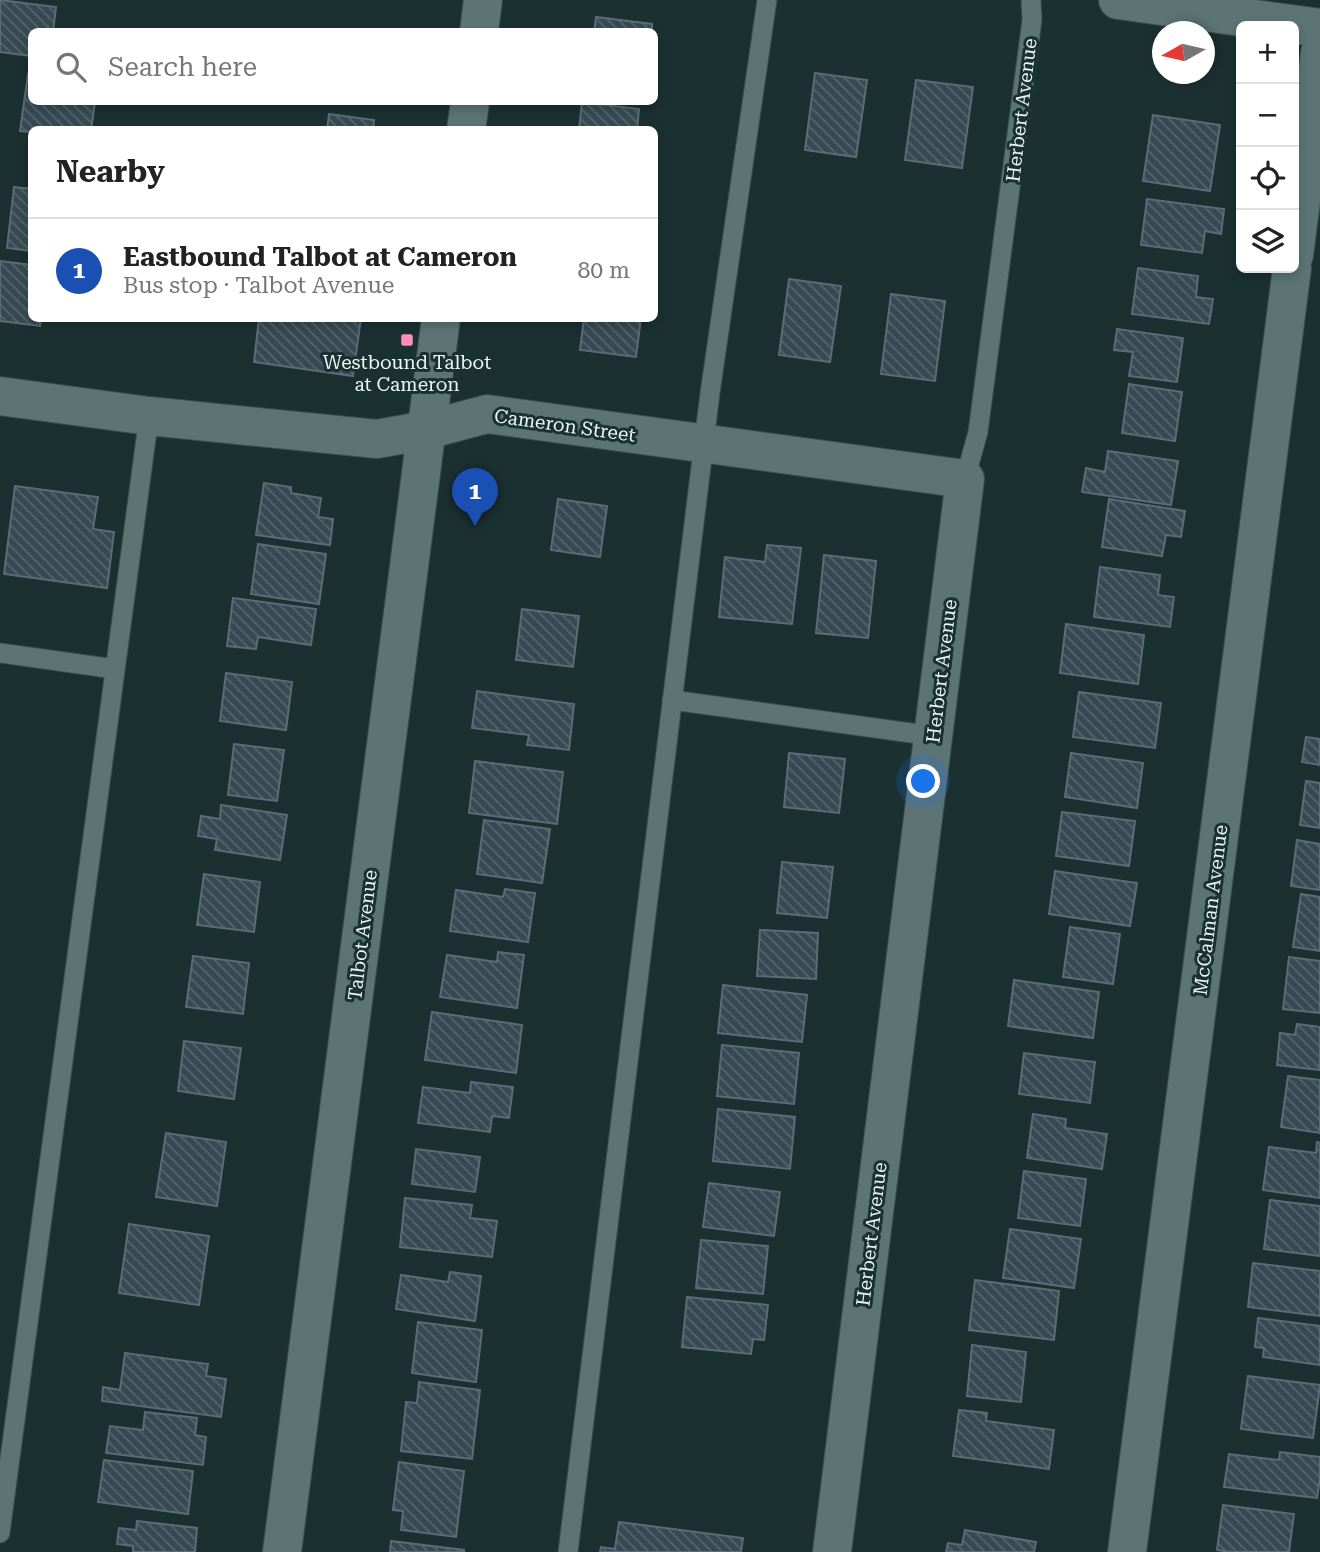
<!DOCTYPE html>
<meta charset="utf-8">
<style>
body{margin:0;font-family:"Roboto Serif",serif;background:#f6f6f6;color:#222}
.controls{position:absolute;right:21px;top:21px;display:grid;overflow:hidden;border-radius:10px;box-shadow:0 4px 10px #0003}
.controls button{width:63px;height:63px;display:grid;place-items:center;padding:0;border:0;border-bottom:2px solid #e0e0e0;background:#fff;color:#222;font:35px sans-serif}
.compass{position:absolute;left:1152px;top:21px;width:63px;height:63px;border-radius:50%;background:#fff;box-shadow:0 4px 10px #0003;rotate:262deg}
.you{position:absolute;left:924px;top:782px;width:24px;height:24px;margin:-18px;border:5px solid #fff;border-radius:50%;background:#1a73e8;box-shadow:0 0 0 10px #1a73e833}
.badge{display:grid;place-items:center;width:46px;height:46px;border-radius:50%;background:#d93025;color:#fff;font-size:23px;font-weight:700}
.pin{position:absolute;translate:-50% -58px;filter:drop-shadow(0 2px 4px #0008)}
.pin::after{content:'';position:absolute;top:37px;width:24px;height:21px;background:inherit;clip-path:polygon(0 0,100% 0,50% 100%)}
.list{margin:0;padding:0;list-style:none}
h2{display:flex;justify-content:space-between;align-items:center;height:91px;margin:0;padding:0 28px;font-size:30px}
h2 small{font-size:23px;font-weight:400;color:#767676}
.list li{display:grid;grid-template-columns:46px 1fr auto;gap:21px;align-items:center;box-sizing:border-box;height:105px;padding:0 28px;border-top:2px solid #e0e0e0}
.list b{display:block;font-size:26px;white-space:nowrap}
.list p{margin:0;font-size:23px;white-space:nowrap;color:#767676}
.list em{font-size:23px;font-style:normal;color:#767676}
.icon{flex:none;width:38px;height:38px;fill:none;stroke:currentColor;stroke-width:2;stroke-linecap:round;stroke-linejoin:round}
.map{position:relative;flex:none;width:1320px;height:1552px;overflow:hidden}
.search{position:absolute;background:#fff;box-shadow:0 4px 10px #0003;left:28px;top:28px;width:630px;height:77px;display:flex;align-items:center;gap:18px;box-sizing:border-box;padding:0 24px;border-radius:10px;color:#767676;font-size:26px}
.panel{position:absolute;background:#fff;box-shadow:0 4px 10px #0003;left:28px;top:126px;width:630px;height:196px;border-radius:10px}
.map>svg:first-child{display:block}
.building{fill:url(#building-back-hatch);stroke:#5a6d77;stroke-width:2}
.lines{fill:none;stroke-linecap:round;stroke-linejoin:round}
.service-casing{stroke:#3a4d4e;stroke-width:21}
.minor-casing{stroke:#3a4d4e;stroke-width:40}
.tertiary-casing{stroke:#3a4d4e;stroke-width:40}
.service{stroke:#5c7474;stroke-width:19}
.minor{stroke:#5c7474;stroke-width:38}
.tertiary{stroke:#5c7474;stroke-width:38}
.poi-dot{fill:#fe8ebc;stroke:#1b3031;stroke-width:2.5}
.labels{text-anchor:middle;stroke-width:6;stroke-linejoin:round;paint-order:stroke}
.street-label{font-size:19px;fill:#e8f6f6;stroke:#1b3031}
.poi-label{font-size:19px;fill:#e8f6f6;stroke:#1b3031}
</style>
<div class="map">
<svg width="1320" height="1552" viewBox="0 0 1320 1552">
<defs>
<pattern id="building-back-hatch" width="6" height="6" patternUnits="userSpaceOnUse" patternTransform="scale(1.75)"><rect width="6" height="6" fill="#374a53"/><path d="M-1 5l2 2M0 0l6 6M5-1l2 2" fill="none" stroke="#54656c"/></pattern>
</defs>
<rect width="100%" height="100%" fill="#1b3031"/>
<!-- building -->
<path class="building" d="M0 0 56 7 53 32H32V56L0 52Z
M596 17 652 24V32H594Z
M815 73 867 80 856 157 805 150Z
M28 74 32 75V102H95L91 130H32V132L20 131Z
M916 80 973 87 962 168 905 160Z
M582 102 639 109 637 130H579Z
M329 114 374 120 373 130H327Z
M1153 115 1220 125 1210 191 1143 181Z
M14 187 32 189V251L7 248Z
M1147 199 1224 209 1221 234 1205 231 1202 253 1141 245Z
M0 261 32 265V318H41L40 326 0 321Z
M1138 268 1198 276 1196 297 1213 299 1209 324 1132 314Z
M789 279 841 286 830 362 779 355Z
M891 294 945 301 935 381 881 374Z
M259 318H361L353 376 254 362Z
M584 318H641L636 357 580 350Z
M1117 329 1183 338 1177 382 1129 376 1133 352 1114 350Z
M1129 384 1182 392 1175 441 1122 433Z
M1108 451 1178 461 1171 505 1082 492 1086 468 1105 472Z
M264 483 291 487V493L321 498 318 517 333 519 330 545 256 535Z
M15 486 98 497 93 529 114 532 107 588 4 574Z
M558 499 607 506 600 557 551 550Z
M1109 499 1185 511 1181 537 1166 535 1162 556 1102 547Z
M258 544 326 554 319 604 251 594Z
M767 545 801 548 792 624 719 617 725 557 765 562Z
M824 555 876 561 868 638 816 633Z
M1100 567 1160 575 1158 595 1174 597 1170 627 1094 617Z
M233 598 316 609 311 645 258 637 256 649 227 646Z
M522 609 579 616 573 667 516 660Z
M1066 624 1144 635 1138 684 1060 673Z
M226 673 292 682 286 730 220 721Z
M477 691 574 704 569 750 527 745 529 735 472 728Z
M1079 692 1161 703 1155 748 1073 737Z
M1306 737 1320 739V765L1302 762Z
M234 744 284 750 277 801 228 795Z
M789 753 845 759 839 813 784 807Z
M1071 753 1143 763 1137 808 1065 797Z
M475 761 563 772 557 824 469 813Z
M1306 781 1320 783V828L1300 825Z
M221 805 287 815 280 860 215 850 217 839 198 836 201 816 220 819Z
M1062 812 1135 821 1129 866 1056 856Z
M484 820 550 829 542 883 477 874Z
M1297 840 1320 844V890L1291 886Z
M782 862 833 867 827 918 777 913Z
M1055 871 1137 883 1130 926 1049 914Z
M204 874 260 882 254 932 197 925Z
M505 889 535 893 528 942 450 931 456 890 503 897Z
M1301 894 1320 897V951L1293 947Z
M1070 927 1120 934 1113 984 1063 977Z
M760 930 818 933 816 979 757 976Z
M498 952 524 955 517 1008 440 997 447 955 497 962Z
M193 956 249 963 243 1014 186 1007Z
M1289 957 1320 961V1013L1283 1009Z
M1014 980 1099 992 1093 1038 1008 1026Z
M723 985 807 995 802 1042 718 1033Z
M432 1012 522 1025 516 1073 425 1060Z
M1297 1024 1320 1027V1070L1277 1065 1280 1033 1295 1035Z
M184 1041 241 1048 234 1099 178 1091Z
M722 1045 799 1053 794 1104 717 1096Z
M1024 1053 1095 1062 1090 1103 1019 1094Z
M1288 1076 1320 1080V1133L1281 1127Z
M471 1082 513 1087 509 1118 492 1116 490 1132 418 1123 423 1087 470 1093Z
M718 1109 795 1117 790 1169 713 1161Z
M1033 1114 1066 1119 1065 1128 1107 1134 1102 1169 1027 1158Z
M166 1133 226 1142 217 1206 156 1197Z
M1317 1142 1320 1143V1198L1263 1190 1269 1147 1316 1153Z
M416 1149 480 1157 475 1192 412 1184Z
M1024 1171 1086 1179 1080 1226 1018 1218Z
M709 1183 780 1192 774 1236 703 1227Z
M405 1198 472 1205 470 1218 497 1221 492 1257 400 1247Z
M1270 1200 1320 1206V1256L1264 1249Z
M129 1224 209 1236 199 1305 119 1293Z
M1010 1229 1081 1239 1074 1288 1003 1278Z
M701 1240 768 1246 763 1294 696 1288Z
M1253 1263 1320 1271V1316L1248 1307Z
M450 1272 481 1276 475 1321 396 1309 401 1275 448 1282Z
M975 1280 1059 1291 1054 1340 969 1330Z
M687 1297 768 1305 764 1340 753 1339 751 1354 682 1347Z
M1258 1318 1320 1326V1365L1263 1357 1264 1348 1255 1347Z
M418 1322 482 1330 476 1382 412 1373Z
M972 1345 1026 1352 1021 1402 967 1396Z
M125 1353 208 1364 206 1376 226 1379 221 1417 102 1401 103 1387 120 1390Z
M1248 1376 1320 1385 1313 1438 1241 1429Z
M419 1382 480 1390 472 1459 401 1451 406 1402 417 1403Z
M959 1410 987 1413 986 1421 1054 1430 1049 1469 953 1456Z
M145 1412 197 1418 195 1435 206 1437 203 1465 106 1453 110 1426 143 1430Z
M1280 1452 1320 1457V1478L1317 1498 1224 1487 1229 1454 1279 1460Z
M104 1460 193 1471 188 1514 98 1502Z
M399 1462 464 1471 456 1537 401 1530 403 1511 393 1510Z
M1223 1505 1294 1514 1289 1552H1230L1217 1550Z
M137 1521 197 1528 195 1552H133V1546L117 1544 119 1528 136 1530Z
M619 1522 743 1538 741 1552H600L601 1547 615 1549Z
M965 1530 1036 1542 1034 1552H946L948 1543 962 1545Z
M391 1541 464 1550V1552H390Z"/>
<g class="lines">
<defs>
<path id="service" d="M965 479 978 432 1032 20 1031 0
M0 653 115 669
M672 700 933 736
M0 1533 149 416
M568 1552 710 393 767 0"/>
<path id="minor" d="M1118 0 1320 28
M1294 255 1320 53
M0 396 149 416 377 439 427 430 487 414 965 479 832 1552
M1127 1552 1292 268"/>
<path id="tertiary" d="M479 32 483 0
M466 130 470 102
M282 1552 441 318"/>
</defs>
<!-- service casing -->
<use href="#service" class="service-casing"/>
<!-- minor casing -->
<use href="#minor" class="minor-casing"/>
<!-- tertiary casing -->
<use href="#tertiary" class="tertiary-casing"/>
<!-- service -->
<use href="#service" class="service"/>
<!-- minor -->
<use href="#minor" class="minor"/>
<!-- tertiary -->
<use href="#tertiary" class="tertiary"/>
</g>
<!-- markers -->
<rect class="poi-dot" x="400" y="333" width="14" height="14" rx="3.5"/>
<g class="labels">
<!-- street labels -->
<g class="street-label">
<text transform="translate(1021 110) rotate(-83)" y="7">Herbert Avenue</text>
<text transform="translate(565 425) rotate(8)" y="7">Cameron Street</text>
<text transform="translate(941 671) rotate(-83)" y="7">Herbert Avenue</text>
<text transform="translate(1210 910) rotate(-83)" y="7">McCalman Avenue</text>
<text transform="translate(362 935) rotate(-83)" y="7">Talbot Avenue</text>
<text transform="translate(871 1234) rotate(-83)" y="7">Herbert Avenue</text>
</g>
<!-- poi labels -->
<g class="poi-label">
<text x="407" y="369">Westbound Talbot<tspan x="407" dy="22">at Cameron</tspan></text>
</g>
</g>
</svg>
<div class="controls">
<button>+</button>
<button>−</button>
<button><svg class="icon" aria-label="locate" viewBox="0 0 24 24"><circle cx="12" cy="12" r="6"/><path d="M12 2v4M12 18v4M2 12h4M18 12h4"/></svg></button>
<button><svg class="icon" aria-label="layers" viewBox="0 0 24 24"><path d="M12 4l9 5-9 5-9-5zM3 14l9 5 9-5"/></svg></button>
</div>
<svg class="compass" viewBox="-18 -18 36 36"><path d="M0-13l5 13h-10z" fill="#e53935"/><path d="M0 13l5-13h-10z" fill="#767676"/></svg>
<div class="you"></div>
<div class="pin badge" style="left:475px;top:526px;background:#1a4fb4">1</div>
<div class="search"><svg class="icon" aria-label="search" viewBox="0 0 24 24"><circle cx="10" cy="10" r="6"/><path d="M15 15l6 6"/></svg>Search here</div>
<section class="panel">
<h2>Nearby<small></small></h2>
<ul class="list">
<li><span class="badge" style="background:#1a4fb4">1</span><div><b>Eastbound Talbot at Cameron</b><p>Bus stop · Talbot Avenue</p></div><em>80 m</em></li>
</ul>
</section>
</div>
